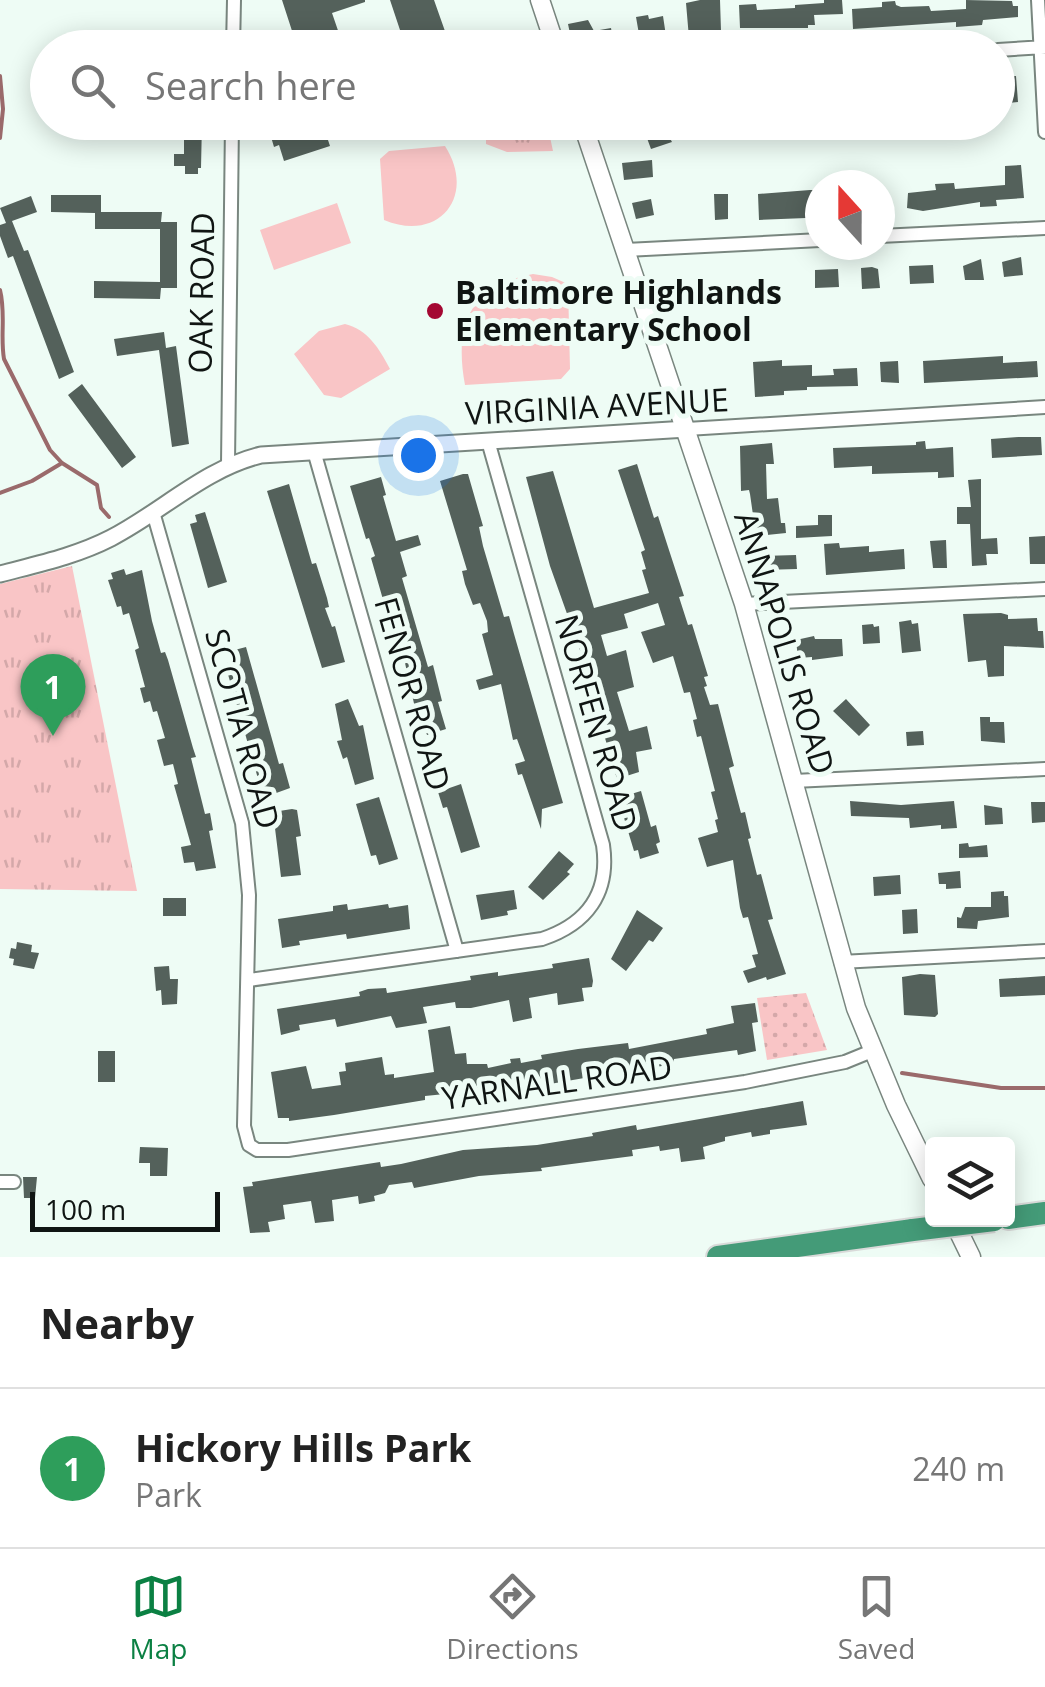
<!DOCTYPE html>
<style>
body{margin:0;font-family:"Open Sans",sans-serif;background:#f2f2f2;color:#222}
.controls{position:absolute;right:30px;bottom:30px;display:grid;overflow:hidden;border-radius:10px;box-shadow:0 5px 25px #0003}
.controls button{width:90px;height:90px;display:grid;place-items:center;padding:0;border:0;border-bottom:2px solid #e0e0e0;background:#fff;color:#222;font:50px sans-serif}
.compass{position:absolute;left:805px;top:170px;width:90px;height:90px;border-radius:50%;background:#fff;box-shadow:0 5px 25px #0003;rotate:339deg}
.scale{position:absolute;left:30px;bottom:25px;width:190px;box-sizing:border-box;padding-left:10px;border:5px solid #101513;border-top:0;font-size:28px;line-height:35px;white-space:nowrap;color:#101513;-webkit-text-stroke:8px #eefcf5;paint-order:stroke}
.you{position:absolute;left:418px;top:455px;width:35px;height:35px;margin:-25px;border:8px solid #fff;border-radius:50%;background:#1a73e8;box-shadow:0 0 0 15px #1a73e833}
.badge{display:grid;place-items:center;width:65px;height:65px;border-radius:50%;background:#0b8043;color:#fff;font-size:32px;font-weight:700}
.pin{position:absolute;translate:-50% -82px;filter:drop-shadow(0 2px 5px #0008)}
.pin::after{content:'';position:absolute;top:52px;width:35px;height:30px;background:inherit;clip-path:polygon(0 0,100% 0,50% 100%)}
.list{margin:0;padding:0;list-style:none}
h2{display:flex;justify-content:space-between;align-items:center;height:130px;margin:0;padding:0 40px;font-size:42px}
h2 small{font-size:32px;font-weight:400;color:#767676}
.list li{display:grid;grid-template-columns:65px 1fr auto;gap:30px;align-items:center;box-sizing:border-box;height:160px;padding:0 40px;border-top:2px solid #e0e0e0}
.list b{display:block;font-size:38px;white-space:nowrap}
.list p{margin:0;font-size:32px;white-space:nowrap;color:#767676}
.list em{font-size:32px;font-style:normal;color:#767676}
.icon{flex:none;width:55px;height:55px;fill:none;stroke:currentColor;stroke-width:2;stroke-linecap:round;stroke-linejoin:round}
.map{position:relative;flex:none;width:1045px;height:1257px;overflow:hidden}
.search{position:absolute;background:#fff;box-shadow:0 5px 25px #0003;left:30px;right:30px;top:30px;height:110px;display:flex;align-items:center;gap:25px;box-sizing:border-box;padding:0 35px;border-radius:55px;color:#767676;font-size:38px}
.sheet{height:290px;background:#fff}
nav{display:flex;justify-content:space-around;align-items:center;box-sizing:border-box;height:140px;border-top:2px solid #e0e0e0;background:#fff;font-size:28px;color:#767676}
nav a{display:grid;justify-items:center;gap:5px}
nav .on{color:#0b8043}
.map>svg:first-child{display:block}
.grass{fill:url(#grass-dots)}
.park{fill:url(#park-tufts)}
.pitch{fill:#f9c5c6}
.lines{fill:none;stroke-linecap:round;stroke-linejoin:round}
.stream{stroke:#9a6a6b;stroke-width:4}
.building{fill:#54615b}
.minor-casing{stroke:#79867f;stroke-width:16}
.tertiary-casing{stroke:#79867f;stroke-width:19}
.secondary-casing{stroke:#79867f;stroke-width:21}
.motorway-casing{stroke:#d9dad9;stroke-width:26}
.minor{stroke:#fff;stroke-width:12}
.tertiary{stroke:#fff;stroke-width:15}
.secondary{stroke:#fff;stroke-width:18}
.motorway{stroke:#449b78;stroke-width:22}
.motorway-bridge-casing{stroke:#d9dad9;stroke-width:26;stroke-linecap:butt}
.motorway-bridge{stroke:#449b78;stroke-width:22}
.poi-dot{fill:#a40832;stroke:#eefcf5;stroke-width:4}
.labels{text-anchor:middle;stroke-width:10;stroke-linejoin:round;paint-order:stroke}
.street-label{font-size:32px;fill:#101513;stroke:#eefcf5}
.poi-label{font-size:32px;font-weight:bold;fill:#101513;stroke:#eefcf5;text-anchor:start}
</style>
<div class="map">
<svg width="1045" height="1257" viewBox="0 0 1045 1257">
<defs>
<pattern id="grass-dots" width="8" height="8" patternUnits="userSpaceOnUse" patternTransform="scale(2.5)"><rect width="8" height="8" fill="#f9c5c6"/><path d="M2 2h.1M6 6h.1" fill="none" stroke="#d4a8a9" stroke-width="1.8" stroke-linecap="round"/></pattern>
<pattern id="park-tufts" width="24" height="20" patternUnits="userSpaceOnUse" patternTransform="scale(2.5)"><rect width="24" height="20" fill="#f9c5c6"/><path d="M3 7l-1-3M5 7V3M7 7l1-3M15 17l-1-3M17 17v-4M19 17l1-3" fill="none" stroke="#d4a8a9"/></pattern>
</defs>
<rect width="100%" height="100%" fill="#eefcf5"/>
<!-- grass -->
<path class="grass" d="M806 993 827 1050 767 1060 757 998Z"/>
<!-- park -->
<path class="park" d="M486 124 527 126 550 137 553 151 507 152 486 144Z
M72 566 137 891 0 889V584Z"/>
<!-- pitch -->
<path class="pitch" d="M445 146C477 196 439 243 384 220L380 159 389 151Z
M337 203 351 243 274 270 260 230Z
M533 274 552 277 568 284 570 369 561 379 465 385C454 325 469 286 533 274Z
M345 324C368 330 379 348 390 369L341 398 324 395 294 354 319 331Z"/>
<g class="lines">
<!-- stream -->
<path class="stream" d="M0 76 3 109 0 138
M0 290C6 314 0 336 4 359L50 450 62 463 97 485 101 508 109 517
M0 493 32 481 62 463
M902 1073 1001 1088H1045"/>
</g>
<!-- building -->
<path class="building" d="M282 0H365V2L332 13 344 48H268L294 37Z
M390 0H434L446 34 455 31 458 40 469 36 473 48H406Z
M700 0H720L721 31 689 38 686 3Z
M824 0H842L843 14 814 15 815 25H808V28H740L739 5 756 4 757 10 795 8V5L824 3Z
M966 0 1012 1 1013 6H1018V17L983 20 982 25 956 27V22L853 29 852 9 882 7V2L895 1 896 5 901 7 929 6 931 11 966 9Z
M648 15 649 19 663 16 666 36 640 40 636 17Z
M588 20 594 31 611 28 614 46 573 48 568 24Z
M1016 76 1018 102 998 104V77Z
M184 122H202L201 168H198V174H185V166H174V154H184Z
M280 122H322L330 146 284 161 279 145 274 147 269 130 281 126Z
M641 122H661L672 142 651 149Z
M652 160 653 177 624 180 622 163Z
M1021 165 1024 198 996 200 997 206 980 207V202L923 211 907 208 908 193 936 190 935 184 954 183 955 189 1005 185V166Z
M810 190H820V212L806 213V218L759 220 758 194Z
M714 194H728V219L715 220Z
M51 195H101V212H162L161 222H177V288H161L160 299 94 298V281L160 282V229H95V213L51 212Z
M31 196 37 212 12 221 24 251 28 250 74 372 59 379 13 256 8 258 0 236V225L6 223 0 208Z
M651 199 654 215 636 219 632 203Z
M1021 257 1023 275 1004 277 1002 262Z
M981 259 984 280H965L963 266Z
M933 265 934 283 910 284 909 266Z
M872 267 878 269 880 288 862 289 861 268Z
M838 269 839 287 815 288V270Z
M164 332 166 348 176 346 189 444 172 447 159 350 117 356 114 339Z
M1003 356V363L1037 361 1038 377 924 383 923 361Z
M782 360V366L812 365V376L834 375 833 369 857 368 858 386 807 387V390L784 391V395L755 397 753 362Z
M898 361 899 383 881 382 880 362Z
M82 384 136 457 122 468 68 395Z
M1018 437H1041L1042 455 992 458 991 439Z
M925 441 926 449 953 447 954 477 938 478V472L872 474V466L834 468 833 448 916 445V442Z
M772 443 774 464H766L767 499 778 498 781 523H785L786 533 756 536 750 494 749 490 741 491 740 446Z
M637 464 654 518 658 516 668 547 684 596 679 597 688 625 692 624 708 676 704 677 707 686 704 687 710 705 718 704 734 766 729 768 741 813 745 812 751 838 748 839 757 875 761 874 773 919 768 920 786 974 767 980 766 977 748 983 743 971 756 967 752 955 758 954 748 917 743 918 740 908 733 860 707 867 698 838 718 832 715 820 718 819 711 792 715 791 701 736 697 737 693 720 697 719 690 692 684 693 673 656 653 663 641 632 665 625 658 603 624 614 628 628 601 635 607 656 626 650 634 687 617 692 629 731 647 726 652 749 636 752 639 772 617 779 588 680 584 681 576 654 581 653 550 566 526 477 553 471 594 608 649 593 642 570 646 569 641 552 645 550 618 470Z
M463 474H468L483 526 479 527 483 546 504 617 509 616 514 634 563 803 542 809 541 829 522 774 518 775 515 764 525 761 517 739 513 740 501 684 479 690 476 680 493 675 482 634 488 632 487 621 480 603 473 605 465 584 462 571 467 570 440 481Z
M381 477 386 495 383 496 396 541 418 535 421 545 400 552 407 576 402 578 428 667 433 665 442 701 438 702 446 729 427 735 419 707 415 708 403 654 399 655 371 558 375 556 369 538 366 539 350 486Z
M981 479V539L997 538 998 554H986L987 565 972 566 970 524H957V507H971L968 480Z
M289 484 312 564 316 563 327 598 329 607 325 608 332 627 335 626 345 662 322 668 267 491Z
M205 512 227 582 208 588 190 524 197 522 195 515Z
M818 515H832V536L796 538V526L818 525Z
M1045 536V564H1030L1029 537Z
M946 540 947 568H933L930 541Z
M839 543 840 548 869 546V552L904 549 905 569 826 575 824 544Z
M796 555 797 569 763 570 762 556Z
M124 569 126 575 142 570 152 621 161 653 165 652 168 660 193 748 196 757 191 758 205 814 210 813 213 830 209 831 216 868 196 871 194 862 184 863 181 847 191 845 174 785 178 784 173 764 164 766 157 740 165 738 157 711 153 712 150 701 144 703 140 688 145 687 135 650 139 648 129 613 123 615 121 606 117 607 108 580 113 579 111 573Z
M1001 613 1008 615V619L1037 618 1038 631H1043L1044 648 1004 646V676L988 677 986 660 968 662 963 614Z
M911 620 912 624 918 623 921 651 902 653 899 622Z
M873 624 874 627 879 626 880 643 863 644 862 625Z
M814 636 815 639H842L843 656 812 660V657L798 658 796 640Z
M246 647 279 764 283 763 290 788 268 796H263L225 664 230 662 227 652Z
M348 699 359 726 363 725 374 779 355 785 347 757 343 759 337 741 342 740 335 704Z
M846 699 870 725 859 736 833 711Z
M980 717H990V722H1004L1005 743 981 741Z
M923 731 924 745 907 746 906 732Z
M461 784 480 847 461 853 447 807 443 808 438 792Z
M641 791 651 827 656 825 660 842 656 844 659 853 640 859 638 850 634 851 618 798Z
M379 797 398 859 379 865 376 855 371 856 356 804Z
M850 801 901 805 954 801 957 828 941 829V825L910 828 909 818 851 816Z
M1031 802H1045V822L1032 823Z
M984 805 1002 808 1003 824 985 825Z
M292 809 297 810 301 836 296 837 301 875 281 877 273 812Z
M968 843 969 847 987 845 988 857 959 858V844Z
M559 851 574 864 567 872 570 874 543 900 528 887Z
M960 871 961 888 946 889V884H939L938 873Z
M900 875 901 894 874 896 873 877Z
M514 890 517 909 507 911 508 915 481 920 476 895Z
M1004 891V896H1008L1009 917 978 921 977 929 957 928V917L961 918 965 907H991V892Z
M163 898H186V916H163Z
M347 904 348 910 388 904 389 908 408 905 410 929 347 939 346 934 299 941 300 945 282 948 278 919 333 911V906Z
M917 909 918 933 903 934 902 910Z
M637 910 663 928 653 942 649 940 626 971 611 959Z
M17 942 32 945 31 952 39 953 34 969 13 965 14 959 9 958 11 948 16 949Z
M589 958 593 981 592 987 582 988 584 1001 558 1005 557 993 529 998 532 1018 513 1022 509 1000 471 1008H456L455 1002 423 1007 427 1023 396 1028 391 1016 337 1027 335 1019 299 1025 300 1030 281 1035 277 1009 360 996 359 992 368 989 386 988 387 993 471 980 470 976 498 972V976L553 968 552 964Z
M169 966 170 979H178L177 1004 162 1005 161 990 156 991 154 967Z
M920 974 935 975 938 1014 935 1017 904 1015 902 977Z
M1045 976V995L1000 997 999 979Z
M755 1003 758 1022 752 1023 756 1051 738 1055 737 1050 674 1059 673 1064 628 1072 627 1067 589 1072 590 1077 527 1088 526 1086 481 1091 446 1099 445 1094 425 1096V1100L334 1115 289 1121V1118H278L271 1072 306 1066 312 1089 341 1085 339 1072 346 1071 345 1063 382 1057 385 1075 394 1074V1078L434 1072 428 1030 450 1026 455 1054 466 1053 467 1064H487L488 1068 511 1063 510 1059 520 1058 521 1063 542 1059 541 1055 578 1049 628 1043 629 1049 707 1034 706 1029 734 1023 731 1006Z
M98 1051H115V1082H98Z
M803 1101 807 1125 770 1130V1134L752 1137 751 1132 725 1137V1141L703 1147 705 1159 681 1162 679 1148 660 1151 659 1146 632 1150 633 1156 541 1168 542 1171 479 1176 414 1188 412 1182 389 1185 385 1193 374 1196 375 1201 359 1204 358 1196 332 1200 334 1221 315 1223 311 1201 283 1205 285 1219 268 1222 270 1232 250 1233 243 1187 253 1186 252 1182 380 1162 381 1167 401 1164 463 1150 537 1145 593 1136 592 1133 636 1125 637 1130Z
M140 1147 168 1148 167 1176H150V1163H139Z
M23 1177H37L35 1198H24Z"/>
<g class="lines">
<defs>
<path id="minor" d="M1038 0 1045 132
M233 48 234 0
M998 50 1045 47
M880 236 1045 228
M626 250 820 240
M687 429 1045 407
M314 451 457 951
M228 464 232 122
M153 512 242 823 249 895 244 1126 249 1145 257 1150H288L745 1082 845 1062 872 1051
M744 604 1045 589
M794 781 1045 769
M841 962 1045 951
M249 980 542 939C587 924 610 893 603 845L488 441
M0 1182H14"/>
<path id="tertiary" d="M0 574C38 564 76 556 111 538 163 511 204 469 261 455L687 429"/>
<path id="secondary" d="M540 0 556 48
M582 122 744 604 856 1008 896 1105 932 1179
M953 1220 971 1257"/>
<path id="motorway" d="M1008 1218 1045 1213
M718 1257 913 1230"/>
</defs>
<!-- minor casing -->
<use href="#minor" class="minor-casing"/>
<!-- tertiary casing -->
<use href="#tertiary" class="tertiary-casing"/>
<!-- secondary casing -->
<use href="#secondary" class="secondary-casing"/>
<!-- motorway casing -->
<use href="#motorway" class="motorway-casing"/>
<!-- minor -->
<use href="#minor" class="minor"/>
<!-- tertiary -->
<use href="#tertiary" class="tertiary"/>
<!-- secondary -->
<use href="#secondary" class="secondary"/>
<!-- motorway -->
<use href="#motorway" class="motorway"/>
<defs>
<path id="motorway-bridge" d="M913 1230 994 1220"/>
</defs>
<!-- motorway-bridge casing -->
<use href="#motorway-bridge" class="motorway-bridge-casing"/>
<!-- motorway-bridge -->
<use href="#motorway-bridge" class="motorway-bridge"/>
</g>
<!-- markers -->
<circle class="poi-dot" cx="435" cy="311" r="10"/>
<g class="labels">
<!-- street labels -->
<g class="street-label">
<text transform="translate(202 293) rotate(-89)" y="11">OAK ROAD</text>
<text transform="translate(597 407) rotate(-3)" y="11">VIRGINIA AVENUE</text>
<text transform="translate(784 643) rotate(73)" y="11">ANNAPOLIS ROAD</text>
<text transform="translate(412 694) rotate(74)" y="11">FENOR ROAD</text>
<text transform="translate(596 723) rotate(74)" y="11">NORFEN ROAD</text>
<text transform="translate(242 729) rotate(75)" y="11">SCOTIA ROAD</text>
<text transform="translate(557 1083) rotate(-8)" y="11">YARNALL ROAD</text>
</g>
<!-- poi labels -->
<g class="poi-label">
<text x="455" y="304">Baltimore Highlands<tspan x="455" dy="37">Elementary School</tspan></text>
</g>
</g>
</svg>
<div class="controls">
<button><svg class="icon" aria-label="layers" viewBox="0 0 24 24"><path d="M12 4l9 5-9 5-9-5zM3 14l9 5 9-5"/></svg></button>
</div>
<svg class="compass" viewBox="-18 -18 36 36"><path d="M0-13l5 13h-10z" fill="#e53935"/><path d="M0 13l5-13h-10z" fill="#767676"/></svg>
<div class="scale">100 m</div>
<div class="you"></div>
<div class="pin badge" style="left:53px;top:736px;background:#2e9e5b">1</div>
<div class="search"><svg class="icon" aria-label="search" viewBox="0 0 24 24"><circle cx="10" cy="10" r="6"/><path d="M15 15l6 6"/></svg>Search here</div>
</div>
<section class="sheet">
<h2>Nearby<small></small></h2>
<ul class="list">
<li><span class="badge" style="background:#2e9e5b">1</span><div><b>Hickory Hills Park</b><p>Park</p></div><em>240 m</em></li>
</ul>
</section>
<nav>
<a class="on"><svg class="icon" aria-label="map" viewBox="0 0 24 24"><path d="M3 6l6-2 6 2 6-2v14l-6 2-6-2-6 2zM9 4v14M15 6v14"/></svg>Map</a>
<a><svg class="icon" aria-label="directions" viewBox="0 0 24 24"><path d="M12 3l9 9-9 9-9-9zM9 14v-3h6M13 9l2 2-2 2"/></svg>Directions</a>
<a><svg class="icon" aria-label="saved" viewBox="0 0 24 24"><path d="M7 4h10v16l-5-4-5 4z"/></svg>Saved</a>
</nav>
